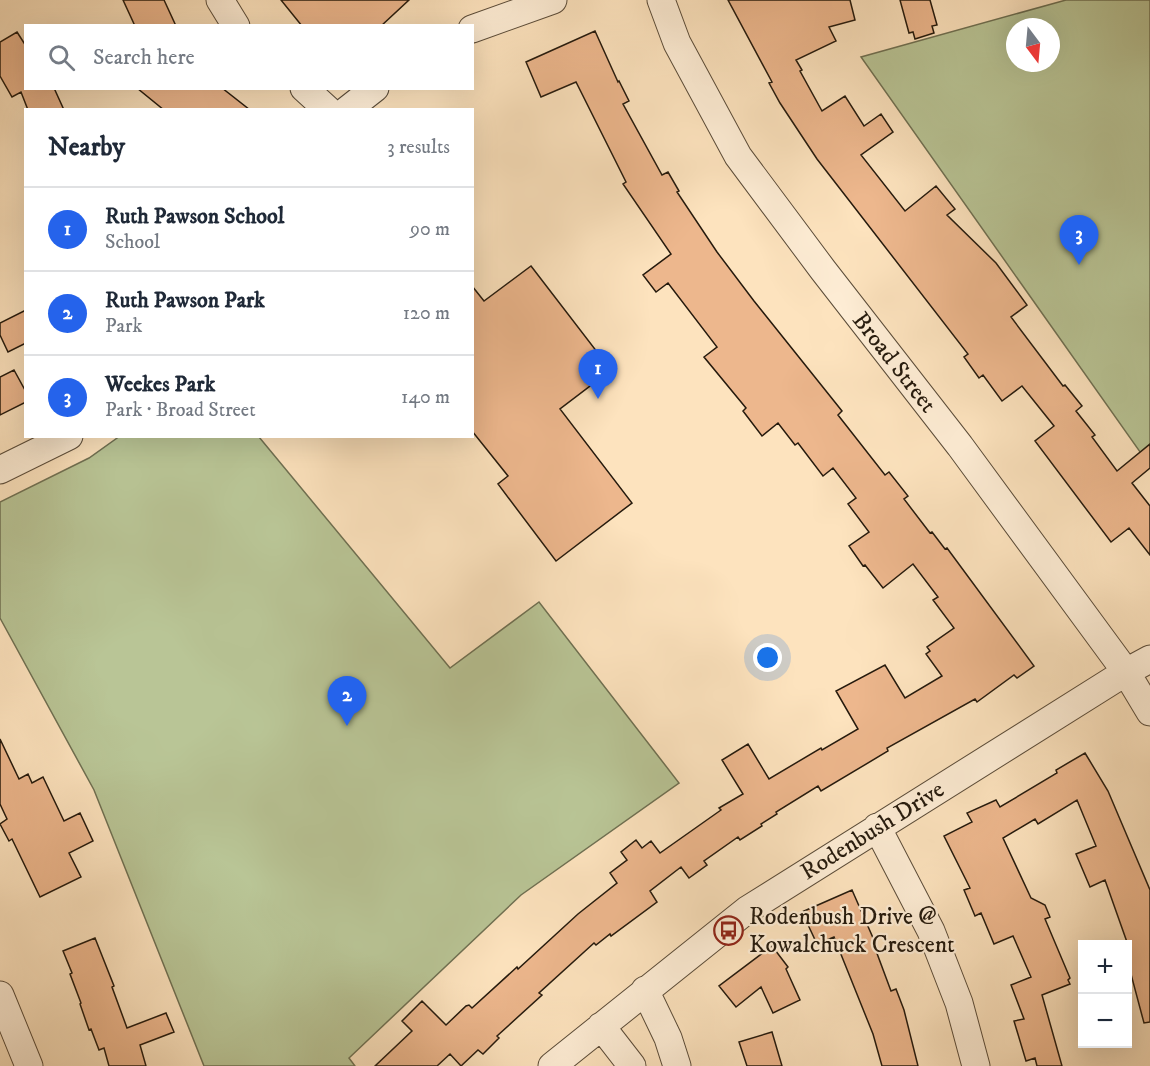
<!DOCTYPE html>
<meta charset="utf-8">
<style>
body{margin:0;font-family:"IM FELL DW Pica",serif;background:#f2f2f3;color:#1f2937}
.controls{position:absolute;right:18px;bottom:18px;display:grid;overflow:hidden;border-radius:0px;box-shadow:0 6px 24px #0002}
.controls button{width:54px;height:54px;display:grid;place-items:center;padding:0;border:0;border-bottom:2px solid #e0e1e3;background:#fff;color:#1f2937;font:30px sans-serif}
.compass{position:absolute;left:1006px;top:18px;width:54px;height:54px;border-radius:50%;background:#fff;box-shadow:0 6px 24px #0002;rotate:164deg}
.you{position:absolute;left:768px;top:658px;width:21px;height:21px;margin:-15px;border:4px solid #fff;border-radius:50%;background:#1a73e8;box-shadow:0 0 0 9px #1a73e833}
.badge{display:grid;place-items:center;width:39px;height:39px;border-radius:50%;background:#2563eb;color:#fff;font-size:20px;font-weight:700}
.pin{position:absolute;translate:-50% -50px;filter:drop-shadow(0 2px 3px #0008)}
.pin::after{content:'';position:absolute;top:32px;width:21px;height:18px;background:inherit;clip-path:polygon(0 0,100% 0,50% 100%)}
.list{margin:0;padding:0;list-style:none}
h2{display:flex;justify-content:space-between;align-items:center;height:78px;margin:0;padding:0 24px;font-size:26px}
h2 small{font-size:20px;font-weight:400;color:#747a83}
.list li{display:grid;grid-template-columns:39px 1fr auto;gap:18px;align-items:center;box-sizing:border-box;height:84px;padding:0 24px;border-top:2px solid #e0e1e3}
.list b{display:block;font-size:22px;white-space:nowrap}
.list p{margin:0;font-size:20px;white-space:nowrap;color:#747a83}
.list em{font-size:20px;font-style:normal;color:#747a83}
.icon{flex:none;width:33px;height:33px;fill:none;stroke:currentColor;stroke-width:2;stroke-linecap:round;stroke-linejoin:round}
.map{position:relative;flex:none;width:1150px;height:1066px;overflow:hidden}
.search{position:absolute;background:#fff;box-shadow:0 6px 24px #0002;left:24px;top:24px;width:450px;height:66px;display:flex;align-items:center;gap:15px;box-sizing:border-box;padding:0 21px;border-radius:0px;color:#747a83;font-size:22px}
.panel{position:absolute;background:#fff;box-shadow:0 6px 24px #0002;left:24px;top:108px;width:450px;height:330px;border-radius:0px}
.map>svg:first-child{display:block}
.green{fill:#b9c596;stroke:#6f7052;stroke-width:1.5;fill-rule:evenodd}
.building{fill:#edb78d;stroke:#251a0d;stroke-width:1.5}
.lines{fill:none;stroke-linecap:round;stroke-linejoin:round}
.minor-casing{stroke:#5b4c39;stroke-width:29}
.minor{stroke:#feedd5;stroke-width:27}
.labels{text-anchor:middle;stroke-width:4.5;stroke-linejoin:round;paint-order:stroke}
.street-label{font-size:24px;fill:#251a0d;stroke:#feedd5}
.poi-label{font-size:24px;fill:#251a0d;stroke:#feedd5;text-anchor:start}
</style>
<div class="map">
<svg width="1150" height="1066" viewBox="0 0 1150 1066">
<rect width="100%" height="100%" fill="#fde3be"/>
<filter id="stains"><feTurbulence type="fractalNoise" baseFrequency=".00333" numOctaves="4"/><feColorMatrix values="0 0 0 0 .2 0 0 0 0 .09 0 0 0 0 .02 0 0 0 .5 -.17"/></filter>
<radialGradient id="worn" r=".72"><stop offset=".6" stop-color="#630" stop-opacity="0"/><stop offset="1" stop-color="#630" stop-opacity=".3"/></radialGradient>
<!-- green -->
<path class="green" d="M1066 0H1150V466L861 57ZM1015 27H1051V63H1015Z
M120 436 259 437 450 668 539 602 679 783 521 895 349 1058 355 1066H204L94 790 0 618V502L89 458Z"/>
<!-- building -->
<path class="building" d="M123 0H164L176 26H135Z
M281 0H409L381 26H302Z
M728 0H850L855 20 829 27 836 41 796 60 802 70 800 71 822 111 845 96 864 126 881 114 893 132 861 155 905 211 936 186 955 209 947 215 996 263 1027 305 1011 317 1063 386 1065 385 1082 406 1076 411 1095 435 1092 437 1117 471 1150 444V468L1132 483 1150 506V555L1129 528 1111 542 1035 441 1054 426 1022 386 1002 401 983 375 979 378 964 357 968 354 817 159 780 103 769 83 772 82Z
M900 0H930L937 25 932 26 934 33 915 39 913 32 909 33Z
M595 31 618 82 619 81 629 101 623 104 662 175 668 172 679 191 677 192 717 252 754 301 842 411 838 415 885 475 889 472 908 496 904 499 930 533 932 532 945 549 947 548 1034 666 1017 678 1014 675 977 702 975 699 887 748 888 751 821 791 818 786 776 812 777 814 761 824 762 826 740 840 738 837 704 861 707 865 689 878 681 867 650 891 657 902 611 936 610 934 596 945 594 943 539 993 542 995 497 1036 499 1038 483 1054 478 1050 461 1066 450 1054 437 1066H375L412 1031 402 1021 422 1001 446 1025 466 1006 469 1005 472 1008 517 967 518 969 578 914 617 883 610 873 627 860 621 852 636 840 642 848 651 841 660 853 721 810 719 808 743 794 722 760 748 744 769 779 821 748 822 750 858 729 836 691 885 665 905 698 942 676 926 654 930 651 927 647 954 628 933 600 938 597 913 564 883 588 865 565 863 566 849 546 869 532 848 504 856 498 833 468 823 476 798 443 795 445 778 423 762 436 743 411 746 408 704 357 717 347 668 283 656 292 643 275 671 254 623 184 626 182 576 82 541 97 526 62Z
M17 32 26 46V88H54L64 110H28L21 92 12 97 0 76V42Z
M137 88H222L250 110H164Z
M531 266 611 370 560 409 632 503 556 561 498 484 508 476 472 431V286L484 301Z
M26 310V343L8 352 0 335V323Z
M14 370 26 392V402L0 415V377Z
M0 739 19 779 28 774 32 783 43 777 64 821 80 813 93 841 69 853 81 877 40 897 12 839 9 841 0 824 7 819 0 804Z
M1085 753 1108 791 1150 890V1022L1144 1023 1128 963V945L1105 880 1090 887 1076 854 1096 846 1077 800 1038 824 1035 819 1003 838 1031 898 1045 905 1050 917 1045 919 1070 978 1068 980 1070 984 1042 995 1062 1066H1037L1035 1058 1026 1061 1014 1021 1024 1019 1011 985 1031 977 1013 936 994 944 981 913 975 916 964 890 970 888 944 836 972 822 967 813 996 800 1000 807 1057 773 1056 770Z
M852 890 877 947 875 948 891 991 896 989 904 1010 918 1066H882L873 1034 834 937 817 944 802 912Z
M95 938 114 986 112 987 127 1028 166 1013 174 1032 140 1045 146 1066H109L104 1048 99 1050 91 1029 89 1030 80 1004 81 1003 70 974 72 973 63 951Z
M772 946 788 967 786 969 800 1000 773 1013 761 987 736 1007 719 986Z
M772 1032 782 1066H747L739 1042Z"/>
<g class="lines">
<defs>
<path id="minor" d="M220 0 236 26
M661 0 677 43 738 156 823 270 960 446 1126 672 1150 712
M472 29 553 0
M304 88 328 110
M347 110 375 88
M0 470 69 436
M877 827 931 931 959 1003 976 1066
M645 990 668 1038 677 1066
M0 995 29 1066
M601 1026 632 1066
M552 1066 747 910 1126 672 1150 659"/>
</defs>
<!-- minor casing -->
<use href="#minor" class="minor-casing"/>
<!-- minor -->
<use href="#minor" class="minor"/>
</g>
<!-- icons -->
<defs>
<symbol id="bus-ring" viewBox="-11 -11 22 22"><circle r="9.5" fill="#feedd5" stroke="#8f2418" stroke-width="1.5"/><path d="M-5-6H5V4H4V6H2V4H-2V6H-4V4H-5ZM-3.5-4V0h7V-4ZM-3.5 1.2v1.5H-2V1.2ZM2 1.2v1.5H3.5V1.2Z" fill="#8f2418"/></symbol>
</defs>
<g fill-rule="evenodd">
<use href="#bus-ring" x="712" y="914" width="33" height="33"/>
</g>
<g class="labels">
<!-- street labels -->
<g class="street-label">
<text transform="translate(895 362) rotate(52)" y="8">Broad Street</text>
<text transform="translate(872 830) rotate(-32)" y="8">Rodenbush Drive</text>
</g>
<!-- poi labels -->
<g class="poi-label">
<text x="749" y="924">Rodenbush Drive @<tspan x="749" dy="28">Kowalchuck Crescent</tspan></text>
</g>
</g>
<rect width="100%" height="100%" filter="url(#stains)"/>
<rect width="100%" height="100%" fill="url(#worn)"/>
</svg>
<div class="controls">
<button>+</button>
<button>−</button>
</div>
<svg class="compass" viewBox="-18 -18 36 36"><path d="M0-13l5 13h-10z" fill="#e53935"/><path d="M0 13l5-13h-10z" fill="#747a83"/></svg>
<div class="you"></div>
<div class="pin badge" style="left:598px;top:399px">1</div>
<div class="pin badge" style="left:347px;top:726px">2</div>
<div class="pin badge" style="left:1079px;top:265px">3</div>
<div class="search"><svg class="icon" aria-label="search" viewBox="0 0 24 24"><circle cx="10" cy="10" r="6"/><path d="M15 15l6 6"/></svg>Search here</div>
<section class="panel">
<h2>Nearby<small>3 results</small></h2>
<ul class="list">
<li><span class="badge">1</span><div><b>Ruth Pawson School</b><p>School</p></div><em>90 m</em></li>
<li><span class="badge">2</span><div><b>Ruth Pawson Park</b><p>Park</p></div><em>120 m</em></li>
<li><span class="badge">3</span><div><b>Weekes Park</b><p>Park · Broad Street</p></div><em>140 m</em></li>
</ul>
</section>
</div>
